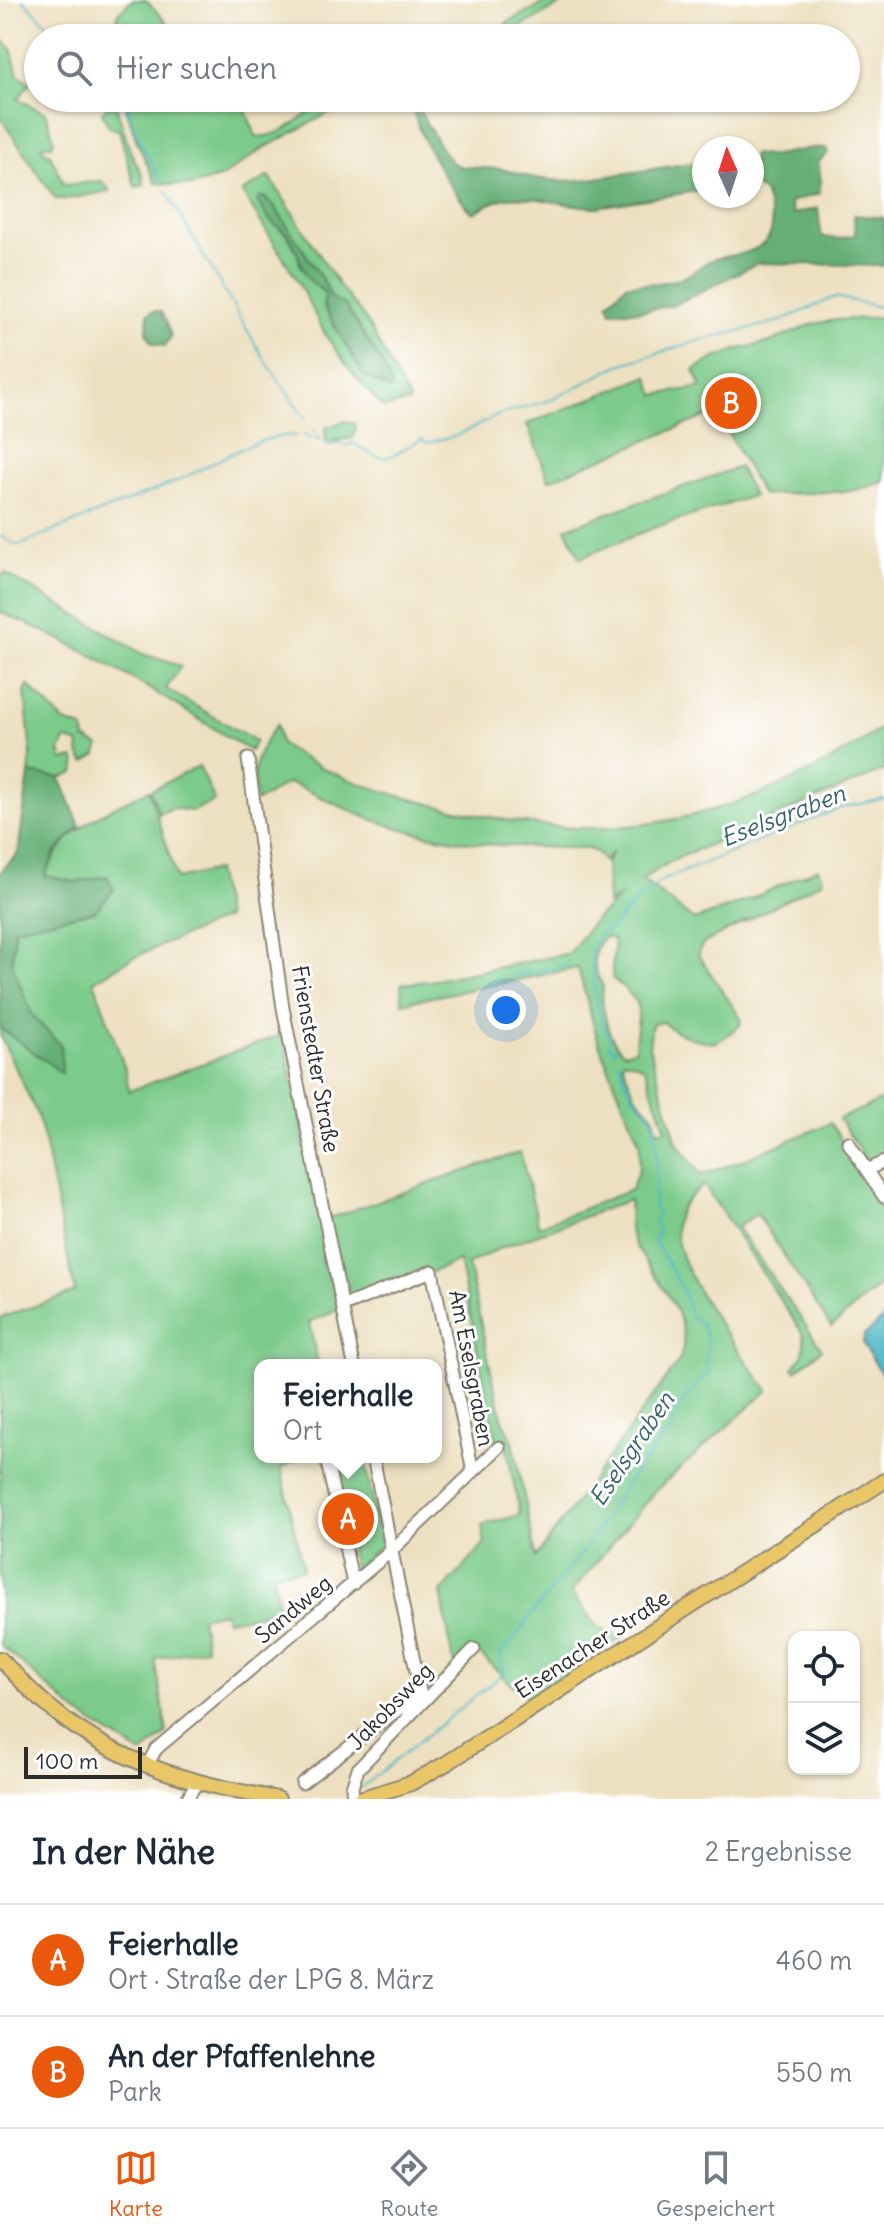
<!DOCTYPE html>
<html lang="de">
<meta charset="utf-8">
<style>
body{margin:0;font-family:Delius,sans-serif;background:#f2f2f3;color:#1f2937}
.controls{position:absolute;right:24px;bottom:24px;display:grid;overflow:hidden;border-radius:16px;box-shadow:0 2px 6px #0004}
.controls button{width:72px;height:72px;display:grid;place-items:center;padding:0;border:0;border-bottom:2px solid #e0e1e3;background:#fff;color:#1f2937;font:40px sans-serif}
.compass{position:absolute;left:692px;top:136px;width:72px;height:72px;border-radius:50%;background:#fff;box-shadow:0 2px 6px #0004;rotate:357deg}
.scale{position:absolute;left:24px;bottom:20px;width:118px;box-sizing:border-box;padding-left:8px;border:4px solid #2b2b2b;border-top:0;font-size:22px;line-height:28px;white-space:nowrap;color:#2b2b2b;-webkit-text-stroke:6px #fff;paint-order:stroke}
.you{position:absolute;left:506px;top:1010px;width:28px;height:28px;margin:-20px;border:6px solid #fff;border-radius:50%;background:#1a73e8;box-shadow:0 0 0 12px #1a73e833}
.badge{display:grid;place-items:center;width:52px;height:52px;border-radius:50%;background:#ea580c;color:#fff;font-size:26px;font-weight:700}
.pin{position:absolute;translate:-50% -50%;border:4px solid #fff;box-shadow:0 2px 8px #0006}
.popup{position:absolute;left:254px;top:1359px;width:188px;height:104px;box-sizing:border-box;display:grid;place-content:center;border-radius:16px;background:#fff;filter:drop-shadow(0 2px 6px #0005);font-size:26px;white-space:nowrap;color:#747a83}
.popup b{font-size:30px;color:#1f2937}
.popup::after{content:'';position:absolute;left:50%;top:100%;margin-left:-16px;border:16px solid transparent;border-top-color:#fff}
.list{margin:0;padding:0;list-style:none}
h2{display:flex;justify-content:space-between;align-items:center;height:104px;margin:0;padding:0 32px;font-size:34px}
h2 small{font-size:26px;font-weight:400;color:#747a83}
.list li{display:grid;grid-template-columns:52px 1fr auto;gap:24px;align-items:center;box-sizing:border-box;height:112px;padding:0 32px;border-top:2px solid #e0e1e3}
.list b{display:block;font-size:30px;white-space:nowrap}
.list p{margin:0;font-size:26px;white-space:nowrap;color:#747a83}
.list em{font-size:26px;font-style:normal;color:#747a83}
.icon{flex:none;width:44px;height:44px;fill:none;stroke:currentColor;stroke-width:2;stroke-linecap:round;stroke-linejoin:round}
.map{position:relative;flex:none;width:884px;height:1799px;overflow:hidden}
.search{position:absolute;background:#fff;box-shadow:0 2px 6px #0004;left:24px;right:24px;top:24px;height:88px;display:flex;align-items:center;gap:20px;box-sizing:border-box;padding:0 28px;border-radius:44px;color:#747a83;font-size:30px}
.sheet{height:328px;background:#fff}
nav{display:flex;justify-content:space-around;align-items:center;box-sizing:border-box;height:112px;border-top:2px solid #e0e1e3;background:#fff;font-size:22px;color:#747a83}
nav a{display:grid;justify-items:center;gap:4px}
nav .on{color:#ea580c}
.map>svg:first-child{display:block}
.green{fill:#7ccb8a;stroke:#547b5a;stroke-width:2;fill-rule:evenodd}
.forest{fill:#65af76;stroke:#486d50;stroke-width:2}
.water{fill:#49b6c5;stroke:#3a7078;stroke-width:2}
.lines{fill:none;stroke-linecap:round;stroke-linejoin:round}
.stream{stroke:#49b6c5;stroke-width:2}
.minor-casing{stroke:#8c8676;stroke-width:15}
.major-casing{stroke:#8c8676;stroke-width:18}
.minor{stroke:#fff;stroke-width:11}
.major{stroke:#e9c769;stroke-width:14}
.labels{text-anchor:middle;stroke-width:6;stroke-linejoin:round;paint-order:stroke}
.street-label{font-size:22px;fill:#2b2b2b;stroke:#fff}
.water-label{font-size:24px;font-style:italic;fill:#376369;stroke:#fff}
</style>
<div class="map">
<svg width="884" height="1799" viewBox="0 0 884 1799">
<rect width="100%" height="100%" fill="#fff"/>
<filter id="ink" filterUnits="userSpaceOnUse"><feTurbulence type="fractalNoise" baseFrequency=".0125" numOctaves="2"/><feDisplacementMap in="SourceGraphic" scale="16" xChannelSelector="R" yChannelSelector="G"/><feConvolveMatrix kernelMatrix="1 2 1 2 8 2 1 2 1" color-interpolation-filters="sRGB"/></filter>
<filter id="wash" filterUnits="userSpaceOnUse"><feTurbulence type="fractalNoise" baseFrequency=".006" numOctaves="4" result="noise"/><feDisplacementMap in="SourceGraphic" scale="32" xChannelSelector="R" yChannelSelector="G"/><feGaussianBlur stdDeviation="1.8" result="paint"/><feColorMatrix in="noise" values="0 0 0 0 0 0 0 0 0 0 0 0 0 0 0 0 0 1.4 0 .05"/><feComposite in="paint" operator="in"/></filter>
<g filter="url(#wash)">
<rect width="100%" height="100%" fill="#ede0c0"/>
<!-- green -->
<path class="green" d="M132 0H146L170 26 191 28 202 38H114L118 13Z
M550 0H569L508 34 505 30 506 23Z
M2 40 11 48 18 74 30 83 18 99 46 113 54 141 52 145H42L43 150 50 154 64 185 102 181 110 191 67 199H56L52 194 0 117Z
M123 98H241L256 136C291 139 310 102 337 98 344 97 351 98 357 98L262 149 222 177 191 186 156 183 137 142Z
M114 99 130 151 142 174 144 185 135 187 119 130 109 127 102 113 107 106H112Z
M269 176 338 284 366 320 410 402 383 408 353 374 326 336 296 278 242 192ZM264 197 274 206 324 282 364 376 323 306 326 296 300 266 298 255 288 236 270 220 257 201Z
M884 317V482L851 491 762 495 717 412 549 480 527 424 648 376 655 395 702 387 694 370 713 359 739 349 770 342 813 324 836 320Z
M345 421 354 423 356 428 353 438 331 442 326 440 325 428Z
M739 467 753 496 656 527 580 558 566 528Z
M5 573 143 654 181 666 166 689 256 741 250 751C169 700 88 648 0 612V578Z
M28 685 64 722 83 728 85 739 99 746 97 755 84 763 78 752 79 744 66 739 60 750 63 760 74 758 76 763 74 773 60 778 29 773 31 755 25 692Z
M277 724 280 743C320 773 377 791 426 803 488 818 555 832 619 827 712 820 809 781 884 726V770L673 860 642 880 694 920 746 901 818 868 823 881 704 943 700 949 699 956 742 1020 740 1025C734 1030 726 1037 718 1041 707 1047 671 1031 663 1022L652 1024 649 1047 677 1143 701 1175 741 1161 830 1123 884 1203V1282L831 1327 757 1214 737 1227 822 1349 796 1371 793 1368C803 1358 806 1348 803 1334L704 1185C694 1193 680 1204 677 1218 665 1261 742 1355 768 1390L656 1490 572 1592 597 1627 621 1639 528 1701 477 1651 454 1665 441 1592 485 1544 482 1525 520 1515 505 1438 497 1445 459 1261 309 1322 318 1365H260V1457H302L281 1468 303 1569 273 1574 279 1611 226 1620 224 1612 201 1617 206 1648 155 1659 167 1733 142 1754 77 1713 0 1644V1318L75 1292 42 1131 37 1114 0 1035V1028L19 1041 61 1046 32 1015 12 964 15 928 47 919 107 876 75 882 45 876C65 827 104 812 149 790L177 879 216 870 226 918 132 958 94 981 125 1069 129 1091 283 1034 321 1221 520 1152 539 1226 631 1190 639 1168 640 1144 599 1044 578 968 402 1003 401 984 430 981 570 953 591 924 622 895 608 904 606 863 613 851 604 862 596 852 587 848C511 848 435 844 363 816 338 806 315 793 290 783 274 787 270 798 256 801 250 765 257 752 277 724ZM605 937 613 939C617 952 609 964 613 979 648 1006 637 1009 635 1049L625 1053C607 1041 600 1004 603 986 593 971 589 948 605 937ZM624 1060 638 1064 645 1069 666 1129 658 1131 653 1115 635 1095 622 1063ZM629 1200C631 1214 627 1230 634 1243 652 1277 698 1320 679 1361L536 1557 513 1441 502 1417 494 1384 468 1264 498 1249Z
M199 766 215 801 193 811 173 808 159 814 151 790Z
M884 1099V1159L870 1166 839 1119Z
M330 1457H364L382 1545 354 1568Z"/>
<!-- forest -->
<path class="forest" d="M412 98 441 148 452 163 462 167 501 169 534 178 560 181 584 180 704 161V190L597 207C567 207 538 195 508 198 496 199 484 207 473 213 451 192 411 127 412 98Z
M812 148H826L828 153 818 162 821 181 819 194 790 202 793 214 818 208 821 234 824 237 838 239 855 235 854 215 884 218V266L758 263 674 305 641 311H611L608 303 627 284C647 284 670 284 688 275 697 270 705 261 715 259 733 254 753 255 767 240 777 229 768 204 764 192L752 185V154L770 156Z
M261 196 274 206 324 282 332 299 345 305 368 341 381 361 392 386 391 390 364 376 323 305 326 296 322 290C299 279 302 252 288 235 284 230 277 227 273 223 266 216 262 208 257 201Z
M152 311H160L167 323 171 337 165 346 152 343 147 333 148 314Z
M29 773 60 778 80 826 54 854 45 876 75 882 107 876 114 890 95 911 15 928 12 964 32 1015 61 1046 62 1073 0 1028V873L18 853Z"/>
<!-- water -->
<path class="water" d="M884 1318V1378L863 1344 864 1336Z"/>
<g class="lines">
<!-- stream -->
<path class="stream" d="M23 0 61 38
M125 98 133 126 160 180
M166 191 263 357 306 420
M313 430 320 438
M304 436 322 441 329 445 340 443 345 446 354 443C387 469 390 455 422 439L426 443 456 436 501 414 551 400 619 365 698 341 781 321 835 297 884 308
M0 536 16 545 23 544C74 521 126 503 177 481 209 467 261 432 296 436
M512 976 568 965
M614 1052 615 1048 609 1047V1038L602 1024 598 1007 591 961V949L600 934 610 929 634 903 663 880 840 808 884 799
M362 1787 503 1674 500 1654 517 1636 523 1625 582 1552 631 1477 670 1431 676 1412 687 1396 710 1371 706 1364 708 1345 702 1324 692 1319 682 1289 654 1240 659 1231 655 1223 658 1215 654 1208 657 1148 653 1129 655 1125C650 1110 634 1102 628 1086 624 1078 623 1070 618 1061"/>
</g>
</g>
<g filter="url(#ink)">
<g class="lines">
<defs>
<path id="minor" d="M248 759 283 1008 354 1365
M848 1142 884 1197
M866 1170 884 1162
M343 1306 432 1271 473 1472
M326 1457 353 1584
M373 1457 420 1691 407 1717
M147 1766 156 1749 391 1551 499 1447
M302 1783 416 1696
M187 1799 197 1782
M353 1799 352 1787 358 1769 474 1649"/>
<path id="major" d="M0 1659C17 1676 34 1695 53 1710 117 1764 197 1785 278 1799
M360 1799 411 1783 447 1763 884 1481"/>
</defs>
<!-- minor casing -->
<use href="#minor" class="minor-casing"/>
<!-- major casing -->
<use href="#major" class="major-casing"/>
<!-- minor -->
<use href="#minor" class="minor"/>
<!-- major -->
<use href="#major" class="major"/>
</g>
</g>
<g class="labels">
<!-- street labels -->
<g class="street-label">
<text transform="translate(316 1059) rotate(80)" y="8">Frienstedter Straße</text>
<text transform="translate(472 1368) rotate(79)" y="8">Am Eselsgraben</text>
<text transform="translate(293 1609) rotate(-40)" y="8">Sandweg</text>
<text transform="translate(592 1644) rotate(-33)" y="8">Eisenacher Straße</text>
<text transform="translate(390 1706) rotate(-46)" y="8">Jakobsweg</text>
</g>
<!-- water labels -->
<g class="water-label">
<text transform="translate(783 816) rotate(-21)" y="8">Eselsgraben</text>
<text transform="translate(632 1449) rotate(-56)" y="8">Eselsgraben</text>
</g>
</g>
</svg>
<div class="controls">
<button><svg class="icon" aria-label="locate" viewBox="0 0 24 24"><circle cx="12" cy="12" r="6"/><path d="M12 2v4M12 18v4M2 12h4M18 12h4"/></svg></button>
<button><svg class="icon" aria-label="layers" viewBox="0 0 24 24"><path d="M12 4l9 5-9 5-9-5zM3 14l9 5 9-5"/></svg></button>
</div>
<svg class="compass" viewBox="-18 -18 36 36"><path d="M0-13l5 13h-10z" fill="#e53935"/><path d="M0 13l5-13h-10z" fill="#747a83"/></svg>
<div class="scale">100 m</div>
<div class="you"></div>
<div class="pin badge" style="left:348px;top:1519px">A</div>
<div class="popup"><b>Feierhalle</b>Ort</div>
<div class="pin badge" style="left:731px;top:403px">B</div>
<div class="search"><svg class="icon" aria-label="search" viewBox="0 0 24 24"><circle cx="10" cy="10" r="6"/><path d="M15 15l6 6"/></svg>Hier suchen</div>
</div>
<section class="sheet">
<h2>In der Nähe<small>2 Ergebnisse</small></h2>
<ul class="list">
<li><span class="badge">A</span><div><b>Feierhalle</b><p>Ort · Straße der LPG 8. März</p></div><em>460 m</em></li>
<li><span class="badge">B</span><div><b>An der Pfaffenlehne</b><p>Park</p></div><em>550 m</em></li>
</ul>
</section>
<nav>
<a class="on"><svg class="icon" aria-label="map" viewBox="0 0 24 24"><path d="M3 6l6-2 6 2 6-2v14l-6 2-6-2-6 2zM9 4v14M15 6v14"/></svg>Karte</a>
<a><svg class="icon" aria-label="directions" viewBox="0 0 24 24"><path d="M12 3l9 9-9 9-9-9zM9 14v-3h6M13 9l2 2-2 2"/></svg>Route</a>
<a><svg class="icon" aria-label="saved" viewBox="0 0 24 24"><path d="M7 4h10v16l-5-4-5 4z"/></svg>Gespeichert</a>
</nav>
